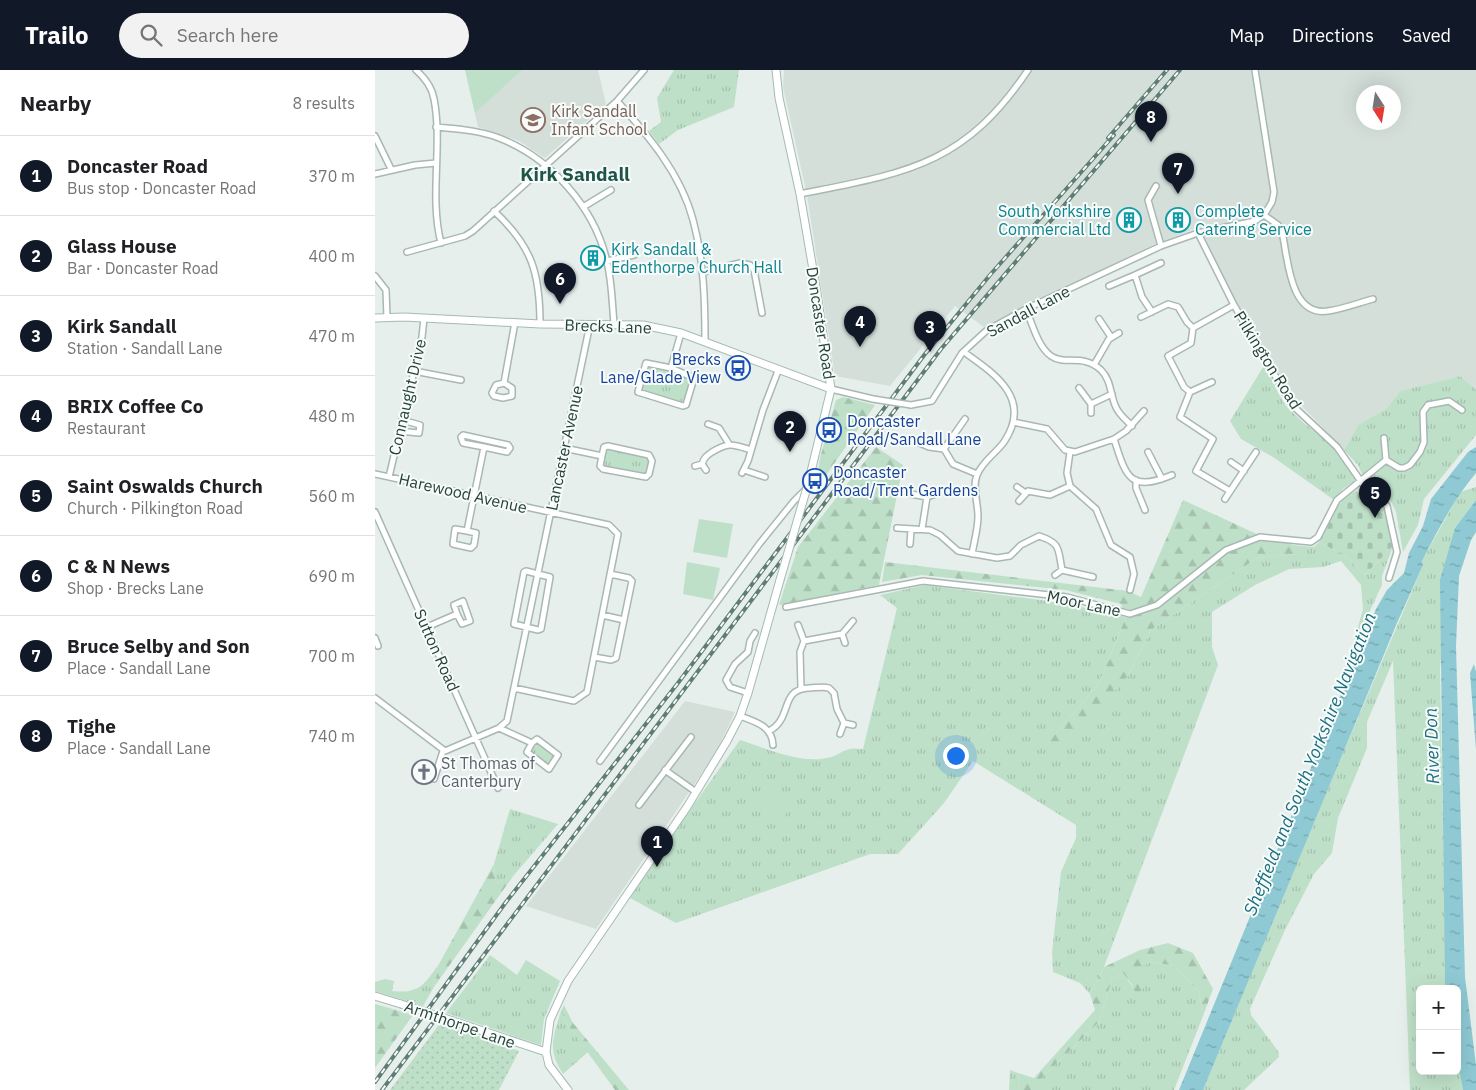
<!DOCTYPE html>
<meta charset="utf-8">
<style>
body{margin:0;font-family:"IBM Plex Sans",sans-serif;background:#f2f2f2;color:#202124}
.controls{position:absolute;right:15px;bottom:15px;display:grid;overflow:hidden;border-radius:8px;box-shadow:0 5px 20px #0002}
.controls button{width:45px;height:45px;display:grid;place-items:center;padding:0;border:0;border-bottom:1px solid #e0e0e0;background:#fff;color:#202124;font:25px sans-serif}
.compass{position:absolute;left:981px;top:15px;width:45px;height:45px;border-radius:50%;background:#fff;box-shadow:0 5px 20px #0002;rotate:168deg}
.you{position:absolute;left:580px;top:685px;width:18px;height:18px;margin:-12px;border:4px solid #fff;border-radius:50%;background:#1a73e8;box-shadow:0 0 0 8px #1a73e833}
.badge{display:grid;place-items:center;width:32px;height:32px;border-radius:50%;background:#111827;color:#fff;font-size:16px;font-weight:700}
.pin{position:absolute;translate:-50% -41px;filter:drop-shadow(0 1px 2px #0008)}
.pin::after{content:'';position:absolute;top:26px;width:18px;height:15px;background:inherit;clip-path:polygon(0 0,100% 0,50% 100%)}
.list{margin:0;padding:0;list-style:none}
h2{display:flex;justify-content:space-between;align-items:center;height:65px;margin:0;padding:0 20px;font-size:21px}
h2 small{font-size:16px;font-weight:400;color:#757577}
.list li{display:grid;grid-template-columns:32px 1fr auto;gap:15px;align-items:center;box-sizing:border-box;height:80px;padding:0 20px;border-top:1px solid #e0e0e0}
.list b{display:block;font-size:19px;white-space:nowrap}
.list p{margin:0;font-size:16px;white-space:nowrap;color:#757577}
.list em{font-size:16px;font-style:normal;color:#757577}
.icon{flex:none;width:28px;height:28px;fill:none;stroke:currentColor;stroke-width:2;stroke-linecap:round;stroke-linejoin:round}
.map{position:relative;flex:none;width:1101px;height:1020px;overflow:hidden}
header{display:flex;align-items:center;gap:30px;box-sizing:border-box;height:70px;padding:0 25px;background:#111827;color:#fff}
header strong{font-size:24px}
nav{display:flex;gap:28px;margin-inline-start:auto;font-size:18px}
.search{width:350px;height:45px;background:#f2f2f2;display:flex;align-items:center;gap:12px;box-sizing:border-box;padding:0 18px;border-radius:28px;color:#757577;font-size:19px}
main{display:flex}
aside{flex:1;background:#fff}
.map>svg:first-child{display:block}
.built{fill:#d4dfda;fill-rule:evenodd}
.grass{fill:url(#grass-tufts)}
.forest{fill:url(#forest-firs)}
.cemetery{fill:url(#cemetery-stones)}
.garden{fill:url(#garden-dots)}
.pitch{fill:#bfe0c8}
.water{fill:url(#water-ripples)}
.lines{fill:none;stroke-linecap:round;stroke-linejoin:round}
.street-casing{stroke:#a8b8b2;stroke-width:8}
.secondary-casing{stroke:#a4bbb3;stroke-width:9}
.street{stroke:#fff;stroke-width:5}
.secondary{stroke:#fff;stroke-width:7}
.rail-casing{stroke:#5f7d75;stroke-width:4}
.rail{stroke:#f7fbf9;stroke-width:2;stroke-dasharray:5.5;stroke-linecap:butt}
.street-bridge-casing{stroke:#a8b8b2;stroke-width:8;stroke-linecap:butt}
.secondary-bridge-casing{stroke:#a4bbb3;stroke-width:9;stroke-linecap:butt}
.street-bridge{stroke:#fff;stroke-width:5}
.secondary-bridge{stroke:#fff;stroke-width:7}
.labels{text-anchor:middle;stroke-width:4;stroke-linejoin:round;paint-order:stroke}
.education-label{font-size:16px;fill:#785e54;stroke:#f7fbf9;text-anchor:start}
.culture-label{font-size:16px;fill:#0d838f;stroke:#f7fbf9;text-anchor:start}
.street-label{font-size:16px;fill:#24423a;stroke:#f7fbf9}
.transit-label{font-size:16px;fill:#164399;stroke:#f7fbf9;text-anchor:start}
.worship-label{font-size:16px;fill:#5b616d;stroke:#f7fbf9;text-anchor:start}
.water-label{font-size:18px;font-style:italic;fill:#1c6f80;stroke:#f7fbf9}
.quarter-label{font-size:19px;font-weight:bold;fill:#1f5548;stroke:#f7fbf9}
</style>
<header>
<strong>Trailo</strong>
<div class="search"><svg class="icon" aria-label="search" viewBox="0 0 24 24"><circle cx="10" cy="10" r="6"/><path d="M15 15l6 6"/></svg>Search here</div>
<nav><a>Map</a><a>Directions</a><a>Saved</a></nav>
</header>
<main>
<aside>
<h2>Nearby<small>8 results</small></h2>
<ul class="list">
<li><span class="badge">1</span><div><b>Doncaster Road</b><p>Bus stop · Doncaster Road</p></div><em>370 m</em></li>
<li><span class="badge">2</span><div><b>Glass House</b><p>Bar · Doncaster Road</p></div><em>400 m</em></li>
<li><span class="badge">3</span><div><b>Kirk Sandall</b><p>Station · Sandall Lane</p></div><em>470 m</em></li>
<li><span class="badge">4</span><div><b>BRIX Coffee Co</b><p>Restaurant</p></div><em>480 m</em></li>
<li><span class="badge">5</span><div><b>Saint Oswalds Church</b><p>Church · Pilkington Road</p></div><em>560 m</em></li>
<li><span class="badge">6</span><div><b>C &amp; N News</b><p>Shop · Brecks Lane</p></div><em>690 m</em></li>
<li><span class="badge">7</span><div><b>Bruce Selby and Son</b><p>Place · Sandall Lane</p></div><em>700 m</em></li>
<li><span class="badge">8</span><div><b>Tighe</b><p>Place · Sandall Lane</p></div><em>740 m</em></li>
</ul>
</aside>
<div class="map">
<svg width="1101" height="1020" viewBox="0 0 1101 1020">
<defs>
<pattern id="grass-tufts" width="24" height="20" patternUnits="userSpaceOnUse" patternTransform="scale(1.25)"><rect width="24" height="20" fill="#bfe0c8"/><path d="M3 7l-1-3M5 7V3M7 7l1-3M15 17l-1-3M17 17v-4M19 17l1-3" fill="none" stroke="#a4c1ad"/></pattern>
<pattern id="forest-firs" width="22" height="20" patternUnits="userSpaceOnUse" patternTransform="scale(1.25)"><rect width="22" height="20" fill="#bfe0c8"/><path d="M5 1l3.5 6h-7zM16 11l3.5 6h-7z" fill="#a4c1ad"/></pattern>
<pattern id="cemetery-stones" width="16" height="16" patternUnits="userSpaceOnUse" patternTransform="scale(1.25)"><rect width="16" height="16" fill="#bfe0c8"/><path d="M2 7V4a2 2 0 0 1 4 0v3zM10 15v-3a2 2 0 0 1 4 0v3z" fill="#a4c1ad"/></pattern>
<pattern id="garden-dots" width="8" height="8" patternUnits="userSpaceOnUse" patternTransform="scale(1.25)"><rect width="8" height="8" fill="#bfe0c8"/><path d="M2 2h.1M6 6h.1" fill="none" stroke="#a4c1ad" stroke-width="1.8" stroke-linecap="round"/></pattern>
<pattern id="water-ripples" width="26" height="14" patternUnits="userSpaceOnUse" patternTransform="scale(1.25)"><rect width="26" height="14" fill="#8ec9d4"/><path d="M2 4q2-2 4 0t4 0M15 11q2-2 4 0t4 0" fill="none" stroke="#74a5ad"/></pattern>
</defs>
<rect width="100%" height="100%" fill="#e6efeb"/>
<!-- built -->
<path class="built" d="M90 0H223L231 34 170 88 144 71 103 57Z
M409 0H1101V319L1085 306 1025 321 1012 338 983 355 969 380 923 332 894 288 861 232 824 157 780 174 649 237 610 258 580 236 515 316 460 306 432 125 408 17ZM988 22H1018V52H988Z
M310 631 360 642 342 681 221 859 151 836Z"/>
<!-- grass -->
<path class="grass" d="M299 0H364L359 37 303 60 284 74 274 61 286 52 282 28Z
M890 294C897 308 904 330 916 341 937 363 971 380 981 410L968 419 959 430 898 387 866 369 855 351Z
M276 296 315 308 310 332 305 333 268 322 266 319 271 299Z
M1085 306 1101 319V365L1049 429 1043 455 1028 482 1021 442 1014 427 990 411 983 395 969 380 983 355 1012 338 1025 321Z
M236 379 272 387 275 390 270 404 231 397 228 393 231 381Z
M1101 417V430L1080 458 1065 598 1071 919H1045V1001H1082V987L1088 1020H1035L1018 591 992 652V678L963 748 957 783 939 804 910 860 875 939 876 945 903 981 904 987 869 1020H828L932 768 1048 495 1047 491 1085 422Z
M944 472 970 486 990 505 1018 476 1007 506V515L977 579 988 539 986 515 966 491 948 497 914 499 880 515 837 542V577L843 595 729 897 715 924 705 913 678 902 677 882 686 802 701 768V755L598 691 569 733 523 784H495L301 853 255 828 282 786 365 670C391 678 424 694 452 688 468 685 467 676 488 679L522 538 505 525 550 515 688 533 751 547 723 615 676 669 752 607 776 560 882 488 922 484 917 475 939 477Z
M163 673 180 686 174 696 156 683V680Z
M135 739 183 754 139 805 121 813 119 794Z
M115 885 142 905 151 890 185 911 169 949 166 975 71 943Z
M777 892 800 896 824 922 828 946 799 1020H665V1010L724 952 737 909 748 903 763 925 761 898Z
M64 894 59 917 48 936 0 921V912L10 909 19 911 17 921C44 924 49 915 64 894Z
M186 941 192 954 213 982 188 1004C172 979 178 968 186 941Z
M635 1000 643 1003 645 1020H634Z"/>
<!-- forest -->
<path class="forest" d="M468 327 500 335 440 421 445 388 461 330Z
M501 377 528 395 504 515 404 535 423 477Z
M808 430 884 465 913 469 923 484 882 488 776 560 752 607 689 682 674 679 676 669 723 615 751 547 746 534 690 520 547 505 507 512 510 492 753 521 766 527Z
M119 794 121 813 139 805 59 917 64 894Z
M793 873 818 883 838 919 828 946 824 922 800 896 777 892 762 898 769 917 762 926 757 915 748 903 737 909 724 952 665 1010V1020H645L643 1003 659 1008 720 940 715 924 729 897 765 880Z
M0 934 38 945 0 998Z
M189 935 198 953 254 1020H240L192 954 186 941Z"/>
<!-- cemetery -->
<path class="cemetery" d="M981 421 1007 435 1014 451 1018 476 990 505 970 486 944 472C953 454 961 429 981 421Z"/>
<!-- garden -->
<path class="garden" d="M66 952 144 981 124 1020H15Z"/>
<!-- pitch -->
<path class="pitch" d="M90 0H147L100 43Z
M324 449 358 454 352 488 318 482Z
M312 492 345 498 338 530 308 524Z
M395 721 417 733 408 749 386 737Z"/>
<!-- water -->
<path class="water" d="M1101 377V403C1078 430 1063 460 1047 491L1048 495 1022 553 828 1020H804L1001 539 1012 520 1029 503 1034 483 1048 456 1056 429 1093 382Z
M1101 430V462L1096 470 1084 506 1081 576 1090 907 1101 995V1020H1088L1082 987V919H1071L1070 912 1065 510 1080 458Z
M1099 594 1101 602V680L1095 603Z"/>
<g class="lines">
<defs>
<path id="street" d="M41 0C50 8 57 17 59 29 68 76 54 126 66 173
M242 31C273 65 306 104 318 150 329 190 330 231 330 272
M61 57C82 59 103 60 124 68 176 88 220 138 232 192 237 212 237 233 239 253
M0 66 16 99
M0 104 40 95 61 93
M781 116 773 130 786 176
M425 124C530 103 589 96 653 0
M208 137 236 120
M119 141C157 176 165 203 165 254
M889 145 903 155 907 162C913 187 914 247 953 241 968 239 983 233 998 229
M823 163 859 235 917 335 962 377 992 420 1012 436 1022 482 1014 508
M32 182 90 166 98 161 242 31 269 0
M232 191 259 185
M328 202 365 193 375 195 379 200 387 243
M0 206 11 220 12 248
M734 216 760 205
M651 239C657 253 663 277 676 286 690 296 708 283 726 300 736 310 735 323 740 335 743 344 751 350 757 356
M777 242 767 227 760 205 786 193
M766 247 793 234 803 237 812 252 818 258
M724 249 736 267
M818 258 859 235
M589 282C620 304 658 329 629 372 621 383 607 392 602 405 597 417 603 433 603 446 603 459 599 472 597 484
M719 295 734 269 744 263
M296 298 271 293 263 322 308 336 311 335 319 308 296 298 306 263
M39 301 86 310
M837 312 815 322 805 347 838 369 821 401 855 421
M129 313 140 252
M129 313 137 318V326L128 328 119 326 117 323 121 315Z
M704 318 716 334V343
M456 319 498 329
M815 322 809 317 793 286 816 273 818 258
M716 334 737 324
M536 335 557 331 587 283 611 261 651 239 786 176 823 163 880 151 889 145 897 132 899 122 880 0
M590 349 569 379 578 394 602 404
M638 352 672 359 690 380 700 382 739 369 751 361 769 341
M333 354 344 358 354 374
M24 361 44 363 45 355 27 350
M1009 368 1011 390
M535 369 554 377 569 379
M739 369C751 406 754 423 797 405
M189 378 227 386 229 377 233 376 274 385 277 391 274 404 271 407 228 399 225 396 227 386
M695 382 692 403 695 416 721 439 736 475 755 487 759 504 755 520
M773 382 787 409
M1011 390 1024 398H1029L1035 395 1045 382 1049 372 1048 342 1053 335 1074 331 1087 340
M856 392 869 401
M327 394C329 388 331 386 337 382 354 372 357 374 376 380
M320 396 327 394 331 400
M369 400 390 407
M367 403 373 391 388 340 403 301
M0 404 234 455 243 464 212 622 199 631 139 618
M14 407 47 267 49 248
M761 410V418L770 440
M642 417 649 422
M536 424 552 427 561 424
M850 429 881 382
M644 431 653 421 675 425 695 416
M0 442 123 718
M522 458 555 460 565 465 583 481 622 488 635 486 646 475 664 466C686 473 683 479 687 500
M547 459 552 427
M92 461 80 459 78 474 96 478 99 475 101 463 92 461 109 377 88 373 86 367 88 365 133 375 135 378 132 382 109 377
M535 474 536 460
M151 501 175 507 166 559 163 560 139 554 149 502Z
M680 505 687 500 718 507
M411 537 548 511 692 527 755 544 782 535 851 480 885 467 936 472 943 467 962 430 1011 390
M227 545 249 550
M423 555 429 571
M52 557 82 544 79 535 88 531 95 551 87 554 82 544
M467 564 470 573
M0 568 3 576
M219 587 236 590 241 588 257 511 254 508 235 504
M426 618 425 582 429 571 467 564 478 551
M373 623 355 617 351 610 360 594 373 582 375 571 380 563
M0 628 70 681 124 658 132 651 215 254
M365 646C381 652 397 656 398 675
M124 658 157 673 162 669 183 685 174 699 152 682 157 673
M394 661C418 649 404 619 434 618 441 618 447 616 454 618L459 623 462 639 469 653
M465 664 469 653 478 655
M225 691 385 473 419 431 432 418
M290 700 321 722
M59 709 68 681
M264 735 316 667"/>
<path id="secondary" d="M401 0 404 28 425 124 441 217 456 319 433 414
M0 248 29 247 165 254 268 255 306 263 456 319
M0 926 26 934
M78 951 171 982
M193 1020 174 995 171 982 175 950 193 911 312 737 352 671 365 646 373 623 405 510"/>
</defs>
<!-- street casing -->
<use href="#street" class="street-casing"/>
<!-- secondary casing -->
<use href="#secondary" class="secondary-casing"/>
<!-- street -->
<use href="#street" class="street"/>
<!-- secondary -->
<use href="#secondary" class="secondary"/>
<defs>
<path id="rail" d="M733 68 792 0
M0 1012 131 832 303 613 550 284 615 205 739 65
M7 1020 566 279 805 0"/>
</defs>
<!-- rail casing -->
<use href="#rail" class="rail-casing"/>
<!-- rail -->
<use href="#rail" class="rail"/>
<defs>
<path id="street-bridge" d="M498 329 536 335"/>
<path id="secondary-bridge" d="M405 510 433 414
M26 934 78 951"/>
</defs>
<!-- street-bridge casing -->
<use href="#street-bridge" class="street-bridge-casing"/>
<!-- secondary-bridge casing -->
<use href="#secondary-bridge" class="secondary-bridge-casing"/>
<!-- street-bridge -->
<use href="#street-bridge" class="street-bridge"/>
<!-- secondary-bridge -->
<use href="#secondary-bridge" class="secondary-bridge"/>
</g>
<!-- icons -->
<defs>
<symbol id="school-ring" viewBox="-11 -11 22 22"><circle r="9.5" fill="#f7fbf9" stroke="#8d6e63" stroke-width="1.5"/><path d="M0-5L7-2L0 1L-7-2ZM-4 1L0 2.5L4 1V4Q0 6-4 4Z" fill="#8d6e63"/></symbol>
<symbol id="building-ring" viewBox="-11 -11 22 22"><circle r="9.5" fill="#f7fbf9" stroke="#0f9aa8" stroke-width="1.5"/><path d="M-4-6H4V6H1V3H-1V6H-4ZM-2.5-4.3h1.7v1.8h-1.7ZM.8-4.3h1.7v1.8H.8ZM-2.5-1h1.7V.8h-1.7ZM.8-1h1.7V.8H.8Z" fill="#0f9aa8"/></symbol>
<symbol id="bus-ring" viewBox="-11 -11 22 22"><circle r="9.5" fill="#f7fbf9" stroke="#1a4fb4" stroke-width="1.5"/><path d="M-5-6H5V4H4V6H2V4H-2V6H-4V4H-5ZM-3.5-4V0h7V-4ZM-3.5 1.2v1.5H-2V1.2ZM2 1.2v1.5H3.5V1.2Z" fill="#1a4fb4"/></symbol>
<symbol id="church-ring" viewBox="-11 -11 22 22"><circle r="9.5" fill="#f7fbf9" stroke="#6b7280" stroke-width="1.5"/><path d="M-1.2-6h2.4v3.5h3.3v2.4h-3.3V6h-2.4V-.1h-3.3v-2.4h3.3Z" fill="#6b7280"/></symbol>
</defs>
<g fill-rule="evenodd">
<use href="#school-ring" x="144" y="36" width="28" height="28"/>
<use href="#building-ring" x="740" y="136" width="28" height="28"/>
<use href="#building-ring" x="789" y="136" width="28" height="28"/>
<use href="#building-ring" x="204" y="174" width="28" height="28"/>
<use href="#bus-ring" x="349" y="284" width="28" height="28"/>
<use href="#bus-ring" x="440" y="346" width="28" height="28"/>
<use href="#bus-ring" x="426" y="397" width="28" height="28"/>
<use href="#church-ring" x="35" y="688" width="28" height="28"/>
</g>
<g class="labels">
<!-- education labels -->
<g class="education-label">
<text x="176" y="47">Kirk Sandall<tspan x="176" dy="18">Infant School</tspan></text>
</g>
<!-- culture labels -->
<g class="culture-label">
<text x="736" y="147" text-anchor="end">South Yorkshire<tspan x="736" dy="18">Commercial Ltd</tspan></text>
<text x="820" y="147">Complete<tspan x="820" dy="18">Catering Service</tspan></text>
<text x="236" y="185">Kirk Sandall &amp;<tspan x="236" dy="18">Edenthorpe Church Hall</tspan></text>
</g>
<!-- street labels -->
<g class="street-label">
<text transform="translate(653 241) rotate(-28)" y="6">Sandall Lane</text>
<text transform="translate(446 253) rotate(81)" y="6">Doncaster Road</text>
<text transform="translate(233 256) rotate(2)" y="6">Brecks Lane</text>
<text transform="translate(893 290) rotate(58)" y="6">Pilkington Road</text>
<text transform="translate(32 327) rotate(-77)" y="6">Connaught Drive</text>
<text transform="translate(189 378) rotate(-78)" y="6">Lancaster Avenue</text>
<text transform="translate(88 423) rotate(13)" y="6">Harewood Avenue</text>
<text transform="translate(709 533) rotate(12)" y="6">Moor Lane</text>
<text transform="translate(62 580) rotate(66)" y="6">Sutton Road</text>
<text transform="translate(85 954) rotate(19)" y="6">Armthorpe Lane</text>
</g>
<!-- transit labels -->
<g class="transit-label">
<text x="346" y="295" text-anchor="end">Brecks<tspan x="346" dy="18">Lane/Glade View</tspan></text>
<text x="472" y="357">Doncaster<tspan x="472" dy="18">Road/Sandall Lane</tspan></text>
<text x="458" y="408">Doncaster<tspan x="458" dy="18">Road/Trent Gardens</tspan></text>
</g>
<!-- worship labels -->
<g class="worship-label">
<text x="66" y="699">St Thomas of<tspan x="66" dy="18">Canterbury</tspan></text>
</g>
<!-- water labels -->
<g class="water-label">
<text transform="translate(1057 676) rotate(-92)" y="6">River Don</text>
<text transform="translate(935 694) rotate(-68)" y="6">Sheffield and South Yorkshire Navigation</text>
</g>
<!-- quarter labels -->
<g class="quarter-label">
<text x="200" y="111">Kirk Sandall</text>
</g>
</g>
</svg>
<div class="controls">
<button>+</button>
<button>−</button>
</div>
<svg class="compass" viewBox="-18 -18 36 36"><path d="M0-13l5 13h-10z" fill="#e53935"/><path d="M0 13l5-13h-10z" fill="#757577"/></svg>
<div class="you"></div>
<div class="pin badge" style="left:282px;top:797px">1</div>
<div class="pin badge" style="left:415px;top:382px">2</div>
<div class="pin badge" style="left:555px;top:282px">3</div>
<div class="pin badge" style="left:485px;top:277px">4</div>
<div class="pin badge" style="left:1000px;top:448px">5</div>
<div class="pin badge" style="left:185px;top:234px">6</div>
<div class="pin badge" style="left:803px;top:124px">7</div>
<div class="pin badge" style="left:776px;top:72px">8</div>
</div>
</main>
